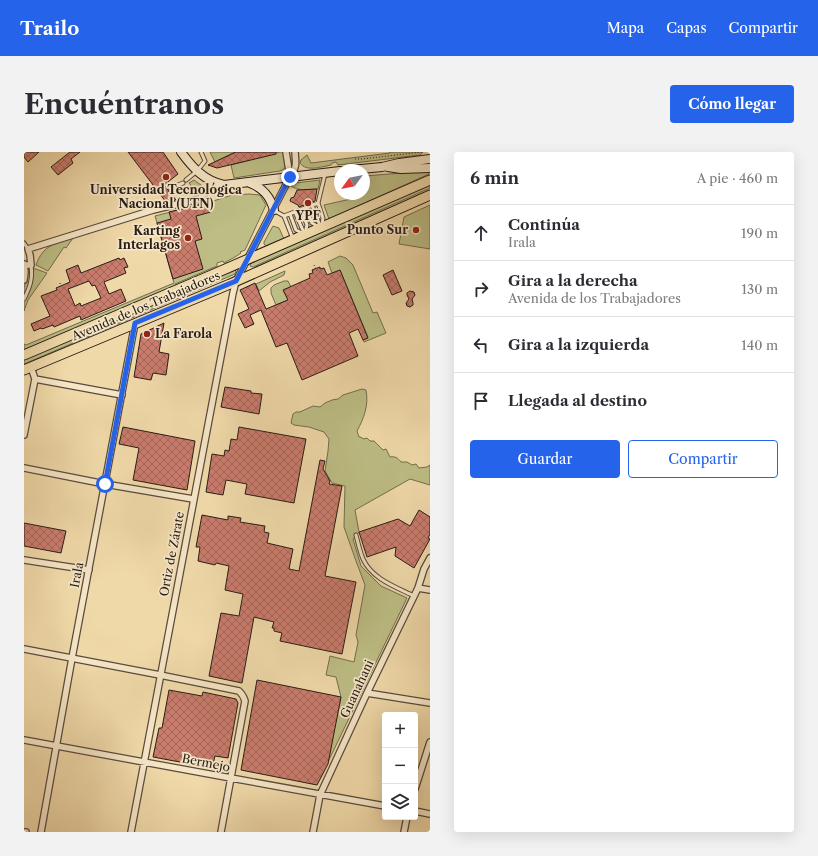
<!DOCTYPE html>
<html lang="es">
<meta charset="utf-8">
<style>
body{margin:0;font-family:"Libre Caslon Text",serif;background:#f2f2f3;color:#2b2b33}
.controls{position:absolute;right:12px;bottom:12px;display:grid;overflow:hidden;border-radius:4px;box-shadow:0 4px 16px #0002}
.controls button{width:36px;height:36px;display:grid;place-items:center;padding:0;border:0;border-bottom:1px solid #e1e1e2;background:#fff;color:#2b2b33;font:20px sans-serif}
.compass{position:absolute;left:310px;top:12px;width:36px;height:36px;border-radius:50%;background:#fff;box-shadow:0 4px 16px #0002;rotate:237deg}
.stop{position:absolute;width:12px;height:12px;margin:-9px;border:3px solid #2563eb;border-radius:50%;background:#fff}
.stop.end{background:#2563eb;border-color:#fff;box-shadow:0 1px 4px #0008}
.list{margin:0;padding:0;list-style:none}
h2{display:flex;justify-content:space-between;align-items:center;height:52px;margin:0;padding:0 16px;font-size:17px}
h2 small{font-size:13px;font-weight:400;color:#7c7c81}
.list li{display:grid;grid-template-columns:26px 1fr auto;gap:12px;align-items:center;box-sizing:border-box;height:56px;padding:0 16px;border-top:1px solid #e1e1e2}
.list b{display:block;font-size:15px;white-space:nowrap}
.list p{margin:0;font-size:13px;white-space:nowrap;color:#7c7c81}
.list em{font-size:13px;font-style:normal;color:#7c7c81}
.actions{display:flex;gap:8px;padding:12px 16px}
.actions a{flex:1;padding:9px 0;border:1px solid #2563eb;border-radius:4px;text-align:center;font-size:14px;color:#2563eb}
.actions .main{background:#2563eb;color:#fff}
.icon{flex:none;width:22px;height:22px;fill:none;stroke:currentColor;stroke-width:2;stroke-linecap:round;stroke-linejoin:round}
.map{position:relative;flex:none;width:406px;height:680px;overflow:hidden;border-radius:4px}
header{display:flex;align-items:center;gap:24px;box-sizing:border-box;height:56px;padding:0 20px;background:#2563eb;color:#fff}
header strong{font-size:19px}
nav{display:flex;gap:22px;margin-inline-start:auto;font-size:14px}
.intro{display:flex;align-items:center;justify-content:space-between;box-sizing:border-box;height:96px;padding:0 24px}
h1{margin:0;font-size:28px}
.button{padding:10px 18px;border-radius:4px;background:#2563eb;color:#fff;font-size:14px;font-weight:700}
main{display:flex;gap:24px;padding:0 24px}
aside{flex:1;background:#fff;border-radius:4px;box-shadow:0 4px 16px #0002}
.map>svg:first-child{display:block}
.grass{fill:#bdbe85;stroke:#726d4e}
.building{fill:url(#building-cross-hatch);stroke:#281c17;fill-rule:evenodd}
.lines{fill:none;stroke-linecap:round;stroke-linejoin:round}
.lane-casing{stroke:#5a4b3c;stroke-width:5}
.street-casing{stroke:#5a4b3c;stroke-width:8}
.secondary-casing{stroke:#281c17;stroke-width:10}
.primary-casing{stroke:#281c17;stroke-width:11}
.path{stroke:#281c17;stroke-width:1;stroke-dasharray:1 2;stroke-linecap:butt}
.lane{stroke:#f5e6c7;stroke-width:3}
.street{stroke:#f5e6c7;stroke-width:5.5}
.secondary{stroke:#f5e6c7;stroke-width:8}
.primary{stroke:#f0d9a9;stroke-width:9}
.route{stroke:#2563eb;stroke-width:5}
.poi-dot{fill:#8f2418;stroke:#f5e6c7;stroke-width:1.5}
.labels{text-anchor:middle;stroke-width:3.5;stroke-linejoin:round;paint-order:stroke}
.poi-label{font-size:12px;font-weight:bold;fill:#281c17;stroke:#f5e6c7}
.street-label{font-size:12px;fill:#281c17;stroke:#f5e6c7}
</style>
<header>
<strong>Trailo</strong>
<nav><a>Mapa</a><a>Capas</a><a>Compartir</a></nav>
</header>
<div class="intro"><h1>Encuéntranos</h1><a class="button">Cómo llegar</a></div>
<main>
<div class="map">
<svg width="406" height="680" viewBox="0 0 406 680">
<defs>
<pattern id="building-cross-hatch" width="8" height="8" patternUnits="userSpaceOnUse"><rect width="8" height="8" fill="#ca7c6d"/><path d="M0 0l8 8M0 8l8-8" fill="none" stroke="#a46559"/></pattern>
</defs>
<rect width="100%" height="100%" fill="#f0d9a9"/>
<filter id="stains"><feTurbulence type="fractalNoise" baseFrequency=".005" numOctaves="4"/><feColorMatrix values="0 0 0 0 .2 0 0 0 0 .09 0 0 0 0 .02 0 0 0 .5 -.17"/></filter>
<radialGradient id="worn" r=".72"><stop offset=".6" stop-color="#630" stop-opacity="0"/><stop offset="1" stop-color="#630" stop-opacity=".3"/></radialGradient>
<!-- grass -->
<path class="grass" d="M186 0H211L191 10Z
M256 0H260L262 14 260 17 256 19 210 26 207 13Z
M366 0H399L396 3 314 13 312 10 308 11 307 13C297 15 282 20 276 11L277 8 283 3 287 11 366 1Z
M391 20H404L405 22 305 67 300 53 327 47 326 42H340V24Z
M170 28 181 36 179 39 173 42 165 31Z
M296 28 294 37 276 38V37H273L267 34 271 31Z
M406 32V36L229 115 226 114 227 111 230 110Z
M225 42 236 43 242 53 221 98 216 100 217 101 211 105 200 111 199 109 193 111V114L151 132 152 135 0 198V192L2 193 150 131 131 64 177 52V53L208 43Z
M406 53V97L375 92 380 65Z
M249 74 255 76 260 87 242 94 240 92V90Z
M49 86 42 96 40 95 24 119 12 113C19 93 30 92 49 86Z
M316 104 322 106 329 113 349 161 353 160 362 181 340 190 339 188 344 185 316 118 308 121 304 110Z
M4 117H12L23 121 4 148 0 159V136L3 124Z
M210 118H211L212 119 211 122 0 212V208L10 203Z
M261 119 260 123 246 130 235 139 232 132Z
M260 129H264L267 135 260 138 264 148 252 153 247 141V136L250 133Z
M338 237 342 238C345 253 340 266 333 279L335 285H336L340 287 343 286 346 289H350L359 298 362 297 366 305C371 304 374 306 377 310H383L388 313 392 312 395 316 403 315 406 313V333L386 327 331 358 335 380 329 387 337 414 357 434 383 446 303 612 317 545 312 525 302 523 306 504 330 510 334 490 332 483 341 433 332 409 320 375 321 334 308 331 301 319 304 299 305 287 300 280 285 275 270 273 267 271 269 262 272 260H276L289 254 296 255 301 251 308 248 314 247 319 243Z"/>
<!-- building -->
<path class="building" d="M0 0H15L4 10 0 5Z
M46 0H56L47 7 49 11 34 23 27 15Z
M104 0H139L154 22 140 33 152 48 142 50Z
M212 0H252V2L193 16 184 13Z
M293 37 291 49 275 55 274 53 266 49 267 46 270 45 273 38Z
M183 51 187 60 172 64 178 87 171 89 179 117 149 127 133 71 147 67 145 60Z
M95 106 96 108 100 106 104 115 100 116 102 121 80 130 85 142 97 137 102 149 57 168 56 164 30 175 29 173 18 177 17 176 10 179 7 172 26 164 17 144 33 138 32 136 46 130 42 118 54 113 57 121ZM65 129 68 134 71 133 77 146 57 154 56 151 51 154 44 137Z
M296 115V117L300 116 303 123 316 118 344 186 339 188 334 177 325 181 334 204 278 228 263 191 252 195 237 158 226 163 230 172 221 176 214 162 225 157 216 138 231 131 242 157 264 148 259 138 286 126 285 122 289 121 288 118Z
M369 118 378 139 368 143 359 123Z
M386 139 390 140 391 143 388 147 389 151V153L386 155 383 154 382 151 385 147 383 143V141Z
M140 171 135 200 145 202 142 223 129 221 127 228 110 225 117 182Z
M201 235 227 239V241L238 242 235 262 197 255Z
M99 275 171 289 163 338 109 328 115 296 95 292Z
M215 275 282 287 270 351 221 342 223 332 202 328 199 343 182 340 188 302 200 304 201 298 205 299 207 287 213 288Z
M296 308 301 309 299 317 306 329 305 332 318 334 301 424 332 430 318 502 256 489 258 481 250 479V476H248L250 470 230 465 218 531 185 524 197 461 215 464 219 442 201 438 205 414 192 411 191 413 174 409 176 395H172L178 363 204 368V364L217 366 216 370 241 374 240 380 245 381 243 391 269 397 265 417 275 419Z
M395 358 406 365V382L404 386 406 387 390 416 371 404 372 395 343 405 335 380 374 367 386 374Z
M0 371 42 379 37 401 0 394Z
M233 528 317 545 304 612 293 633 217 618Z
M145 538 178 544 179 540 212 547 214 551 204 606 191 604 188 616 129 605 135 576H138Z"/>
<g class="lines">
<defs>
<path id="lane" d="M162 28 173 19 181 9 177 0
M146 36 159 31
M288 53 296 74
M282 55 288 71 295 75
M277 57 283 73 281 81
M251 59 260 64 294 51
M271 60 280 81
M266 62 272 78 278 81
M260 64 269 87
M298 72 299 66 294 51 301 22
M0 91 4 97
M0 147C6 135 9 127 7 113
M332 383C334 391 336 400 339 407 348 427 372 435 390 444"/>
<path id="street" d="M262 0 266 25
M0 112 1 120 0 128
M0 113H7L6 103 4 97 129 58 175 47 181 41 189 30
M11 227 98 243
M0 283 11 227 7 215
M0 316 81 332 169 347
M0 408 65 418
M394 436 406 438
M0 497 136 523 215 539C218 542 220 545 221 549L197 680
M343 541 406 551
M0 588 207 626 361 654
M391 637 406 590
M391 659 406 662
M0 680H2
M17 680 48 506 111 171
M107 680 209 141 212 129 266 25C273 14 272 13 271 0
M289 680 296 643 343 541 394 436 400 417 406 406
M380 680 383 665"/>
<path id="secondary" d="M157 0C168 15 180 29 200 33L316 19
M364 15 377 17 406 16
M327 18 358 15 375 11 406 7
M226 31C239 36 246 44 250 58"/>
<path id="primary" d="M0 203 183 125 406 28
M0 218 206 132 406 43"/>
</defs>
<!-- lane casing -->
<use href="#lane" class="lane-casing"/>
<!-- street casing -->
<use href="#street" class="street-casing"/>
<!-- secondary casing -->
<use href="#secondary" class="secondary-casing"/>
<!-- primary casing -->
<use href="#primary" class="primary-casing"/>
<!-- path -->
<path class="path" d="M331 7H338L398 0
M290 113 293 119
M36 131V132"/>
<!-- lane -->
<use href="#lane" class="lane"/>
<!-- street -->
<use href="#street" class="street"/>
<!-- secondary -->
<use href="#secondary" class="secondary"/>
<!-- primary -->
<use href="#primary" class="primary"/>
</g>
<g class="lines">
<!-- route -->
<path class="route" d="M81 332 111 171 212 129 266 25"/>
</g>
<!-- markers -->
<g class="poi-dot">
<circle cx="142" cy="25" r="4"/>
<circle cx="284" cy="51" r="4"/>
<circle cx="392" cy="78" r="4"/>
<circle cx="164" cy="86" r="4"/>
<circle cx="123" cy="182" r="4"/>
</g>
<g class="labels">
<!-- poi labels -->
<g class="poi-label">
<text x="142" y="42">Universidad Tecnológica<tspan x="142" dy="14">Nacional (UTN)</tspan></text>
<text x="284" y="68">YPF</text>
<text x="384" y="82" text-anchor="end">Punto Sur</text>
<text x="156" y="83" text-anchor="end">Karting<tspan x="156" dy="14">Interlagos</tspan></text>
<text x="131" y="186" text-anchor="start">La Farola</text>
</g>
<!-- street labels -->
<g class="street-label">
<text transform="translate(122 154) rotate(-23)" y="4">Avenida de los Trabajadores</text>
<text transform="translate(148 402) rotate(-79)" y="4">Ortiz de Zárate</text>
<text transform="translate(53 423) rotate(-79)" y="4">Irala</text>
<text transform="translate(333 537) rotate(-65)" y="4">Guanahani</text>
<text transform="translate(182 611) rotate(11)" y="4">Bermejo</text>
</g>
</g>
<rect width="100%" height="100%" filter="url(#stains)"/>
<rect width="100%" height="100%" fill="url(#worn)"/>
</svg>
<div class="controls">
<button>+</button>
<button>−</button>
<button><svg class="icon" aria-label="layers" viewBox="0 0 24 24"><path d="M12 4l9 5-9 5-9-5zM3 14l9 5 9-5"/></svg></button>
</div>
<svg class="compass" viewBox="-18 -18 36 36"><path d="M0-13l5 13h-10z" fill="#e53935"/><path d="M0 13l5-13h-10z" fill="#7c7c81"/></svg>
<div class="stop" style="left:81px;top:332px"></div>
<div class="stop end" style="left:266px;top:25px"></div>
</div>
<aside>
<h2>6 min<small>A pie · 460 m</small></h2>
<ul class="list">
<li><svg class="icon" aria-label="ahead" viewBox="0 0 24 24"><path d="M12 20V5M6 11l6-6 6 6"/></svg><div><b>Continúa</b><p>Irala</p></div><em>190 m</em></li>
<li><svg class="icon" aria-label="right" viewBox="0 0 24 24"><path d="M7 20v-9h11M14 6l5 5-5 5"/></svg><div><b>Gira a la derecha</b><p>Avenida de los Trabajadores</p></div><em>130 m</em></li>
<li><svg class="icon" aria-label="left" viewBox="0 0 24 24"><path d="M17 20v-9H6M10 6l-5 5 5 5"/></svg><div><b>Gira a la izquierda</b></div><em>140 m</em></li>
<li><svg class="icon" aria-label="arrive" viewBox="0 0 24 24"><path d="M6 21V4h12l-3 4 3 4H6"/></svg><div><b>Llegada al destino</b></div></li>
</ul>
<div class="actions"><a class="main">Guardar</a><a>Compartir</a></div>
</aside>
</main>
